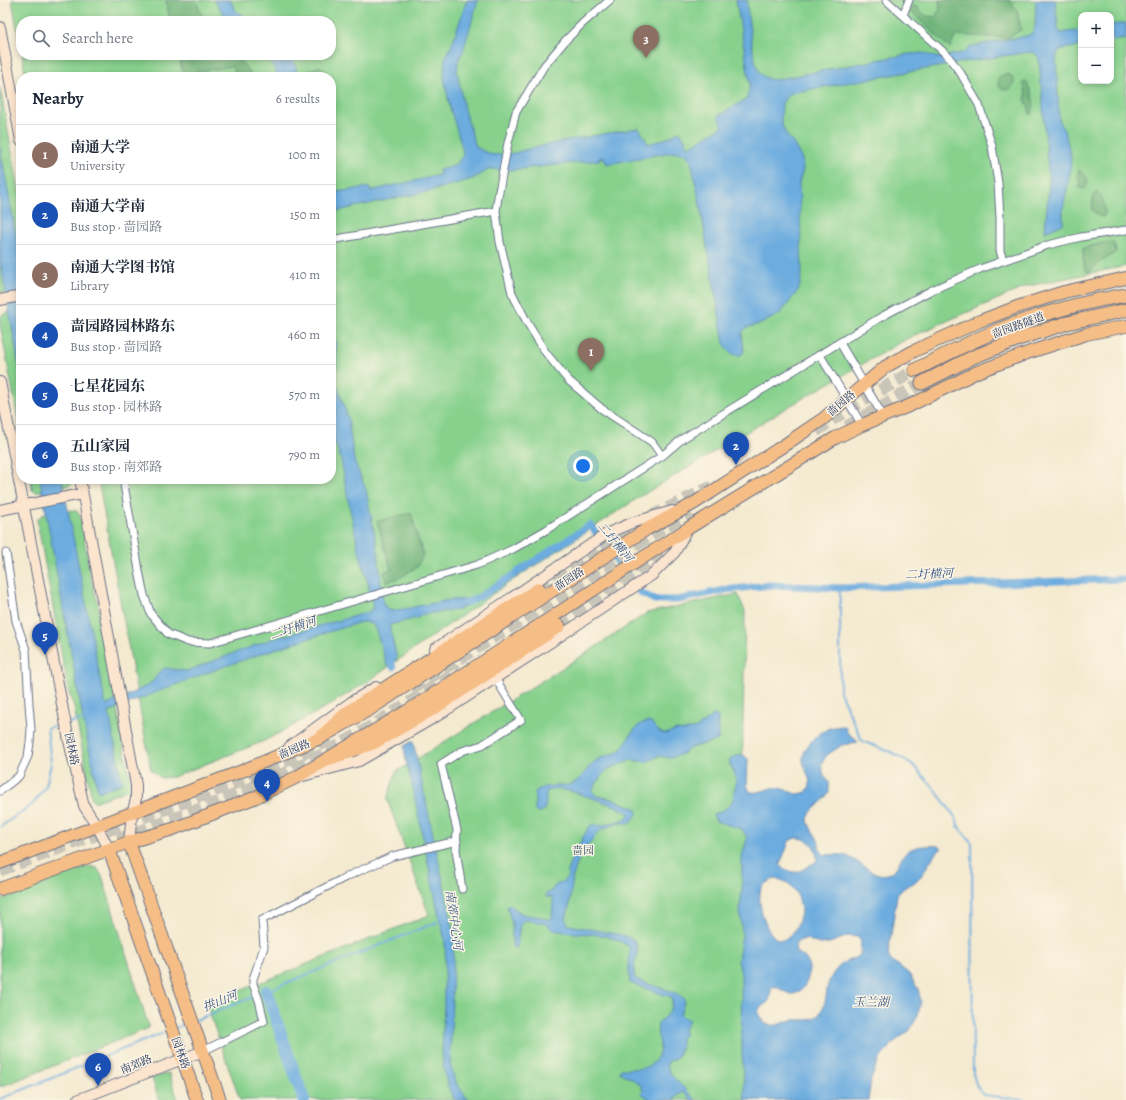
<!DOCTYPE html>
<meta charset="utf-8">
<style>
body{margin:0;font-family:Alegreya,"Noto Serif SC",serif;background:#f6f6f7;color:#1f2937}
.controls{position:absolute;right:12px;top:12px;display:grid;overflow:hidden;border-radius:8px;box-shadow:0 2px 6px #0003}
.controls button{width:36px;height:36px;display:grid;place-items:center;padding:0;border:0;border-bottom:1px solid #e0e1e3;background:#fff;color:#1f2937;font:20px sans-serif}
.you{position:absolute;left:583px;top:466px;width:14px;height:14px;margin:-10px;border:3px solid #fff;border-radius:50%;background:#1a73e8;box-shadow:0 0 0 6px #1a73e833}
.badge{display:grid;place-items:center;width:26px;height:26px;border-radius:50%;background:#111827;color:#fff;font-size:13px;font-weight:700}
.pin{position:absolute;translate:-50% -33px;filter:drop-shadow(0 1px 2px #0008)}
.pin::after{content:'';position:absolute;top:21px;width:14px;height:12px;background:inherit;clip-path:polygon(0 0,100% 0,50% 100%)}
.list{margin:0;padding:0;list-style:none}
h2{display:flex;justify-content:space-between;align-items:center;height:52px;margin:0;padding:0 16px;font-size:17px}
h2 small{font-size:13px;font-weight:400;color:#747a83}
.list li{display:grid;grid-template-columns:26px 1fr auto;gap:12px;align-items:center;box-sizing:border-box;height:60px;padding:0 16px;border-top:1px solid #e0e1e3}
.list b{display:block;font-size:15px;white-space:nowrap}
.list p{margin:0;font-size:13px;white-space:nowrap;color:#747a83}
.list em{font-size:13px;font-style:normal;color:#747a83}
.icon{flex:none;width:22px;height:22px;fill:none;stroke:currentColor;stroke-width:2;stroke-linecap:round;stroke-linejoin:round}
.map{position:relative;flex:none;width:1126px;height:1100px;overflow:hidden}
.search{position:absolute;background:#fff;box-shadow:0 2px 6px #0003;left:16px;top:16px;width:320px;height:44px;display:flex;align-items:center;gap:10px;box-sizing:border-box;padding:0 14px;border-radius:16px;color:#747a83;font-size:15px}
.panel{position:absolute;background:#fff;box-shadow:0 2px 6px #0003;left:16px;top:72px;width:320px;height:412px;border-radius:16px}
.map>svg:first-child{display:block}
.green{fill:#87d18d;stroke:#518076;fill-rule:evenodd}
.forest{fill:#6db378;stroke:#44716b}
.water{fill:#6cacdf;stroke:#446e9e;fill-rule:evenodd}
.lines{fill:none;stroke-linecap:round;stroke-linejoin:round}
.stream{stroke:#6cacdf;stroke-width:2}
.canal{stroke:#6cacdf;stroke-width:7}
.river{stroke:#6cacdf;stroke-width:12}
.highway-tunnel{stroke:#c9c5b9;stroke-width:13;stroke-dasharray:13 6;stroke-linecap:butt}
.street-casing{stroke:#677086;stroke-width:9}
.secondary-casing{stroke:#677086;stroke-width:12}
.primary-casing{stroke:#677086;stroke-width:14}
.highway-casing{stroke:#677086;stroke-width:15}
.street{stroke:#fff;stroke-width:7}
.secondary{stroke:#fbe5cf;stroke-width:10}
.primary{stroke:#f6be87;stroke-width:12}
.highway{stroke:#f6be87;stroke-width:13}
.labels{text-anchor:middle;stroke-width:3;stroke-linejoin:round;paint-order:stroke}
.street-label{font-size:11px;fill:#1b2f5e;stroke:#fcf5e5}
.park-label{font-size:11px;fill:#36586a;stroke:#fcf5e5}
.water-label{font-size:12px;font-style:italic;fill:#335485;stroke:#fcf5e5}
</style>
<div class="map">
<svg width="1126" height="1100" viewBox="0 0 1126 1100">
<rect width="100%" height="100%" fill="#fcf5e5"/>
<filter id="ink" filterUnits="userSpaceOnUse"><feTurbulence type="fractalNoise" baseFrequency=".025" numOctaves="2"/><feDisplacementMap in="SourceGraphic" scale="8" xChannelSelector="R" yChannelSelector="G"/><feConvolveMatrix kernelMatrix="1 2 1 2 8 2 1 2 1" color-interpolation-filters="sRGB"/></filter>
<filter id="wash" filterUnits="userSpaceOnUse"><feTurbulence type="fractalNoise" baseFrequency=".012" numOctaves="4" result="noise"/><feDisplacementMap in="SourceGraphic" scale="16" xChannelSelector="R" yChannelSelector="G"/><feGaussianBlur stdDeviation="0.9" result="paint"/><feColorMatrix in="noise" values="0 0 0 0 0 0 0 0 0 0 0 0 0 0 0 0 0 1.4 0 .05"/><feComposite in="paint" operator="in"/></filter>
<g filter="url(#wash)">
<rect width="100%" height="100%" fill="#f4ead0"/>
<!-- green -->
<path class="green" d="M12 0H1126V266L1028 286 910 337 793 404 641 496 507 584 367 682 316 713 264 741 173 777 161 778 151 770 98 479H331V77H26L22 55H331V21H21V52ZM1081 15H1111V81H1081Z
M0 88 21 200V289L0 293Z
M21 310V435L0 324V317L5 313Z
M31 479H74C75 482 72 483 70 485L36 492 32 490Z
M72 510 77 511 80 516 91 578 98 604 131 785 130 788 127 790 94 802 92 800 74 707 68 690 37 520 42 515Z
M738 594 745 611 742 791 754 869 751 1059 781 1100H240L207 1006 247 988 429 915 387 799 396 772 588 652 647 613Z
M89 866 97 868 102 876 149 1028 0 1087V900Z
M169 1073 178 1100H159L152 1078Z"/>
<!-- forest -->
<path class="forest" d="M166 0H196L204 21H170Z
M939 0H1009L1017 10 1021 30 1008 38 956 35 950 48 909 10 914 5 926 16 935 17 940 9Z
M180 55H187V58L191 61 202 55 214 58 227 55H233L240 60 253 77H236L233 66 184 74 181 67Z
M319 66 325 70 326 76 325 77H303L309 71Z
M998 82a8 8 0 1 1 16 0a8 8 0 1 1-16 0Z
M1024 81H1026L1027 83C1032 93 1036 104 1032 114H1030L1029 110V106L1027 105 1025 100 1026 97 1025 88 1023 84Z
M1079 170C1086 175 1091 180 1085 188L1082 189 1079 187 1080 183C1078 178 1076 176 1079 170Z
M1098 193C1103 197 1105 208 1105 214L1103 217H1100L1092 210 1093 196 1094 194Z
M1112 241 1115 246 1116 252 1098 264 1090 272 1085 270 1083 258V248Z
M411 513 423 555 417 567 401 577 387 582 384 572 391 569 377 521Z"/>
<!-- water -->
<path class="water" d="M214 0H230L236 11 251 21H231L225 16Z
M467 0H478L463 51 458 61 457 72 465 113 476 147 485 152 493 155 515 153 525 150 563 141 639 128 648 144C660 141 670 138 680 131L689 147 723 126 718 116 747 99 750 84 736 0H747V7C749 22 753 63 760 73 764 78 769 79 774 80L909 54 924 53 935 57 940 58 965 52 971 47 978 45 1027 36 1032 33 1035 27 1036 0H1055L1058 29 1061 33 1081 30V46L1062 49 1058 52 1056 58 1059 119 1066 136 1071 158 1070 173 1063 208V224L1045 232 1049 181 1039 58 1035 53 1030 52 970 61 790 93 787 96 782 103 781 120 782 125 786 134 793 143 802 159 803 169 799 183 802 274 799 289 781 313 763 323 746 328 743 331 742 336 744 351 741 355C731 356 728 350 724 343L699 199 691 161 686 154 678 152 666 153 607 164 603 157 599 158 600 160 511 170 490 169 472 179 430 191 354 207 331 213V193L369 187 370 191 440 175 439 170 448 168 456 165 463 155 462 147 450 108 444 78 445 58 451 47Z
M1126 23V39L1111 41V25Z
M266 55H282L283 57 288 55C295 63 297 66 296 77H279Z
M0 148 21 262V376L0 261Z
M331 339V341H336V382L348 418 354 460 366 490 378 552 383 603 386 608 391 611 409 608 450 600 480 599 458 610 423 614 417 618 389 625 397 659 387 666 378 636 373 624 367 622H361C275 648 191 676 109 712L122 783 98 792 83 719 40 479H62L105 703 107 705 147 686 154 680 159 672 165 668 187 671 269 640 369 612 373 607 368 583 358 547 348 499 341 459 331 432Z
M714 715 717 716 718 719V740L690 748 682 754 671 758 658 756 647 762 630 760 608 769 601 776 592 791 596 796 612 799 637 809V814L630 823H619L600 830 580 855 573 876 569 908 566 918 568 925 621 935 633 939 637 946V956L634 967V977C649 988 670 987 685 999L680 1015 689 1020 684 1029V1035L681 1038V1048L677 1057 669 1061 666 1066 672 1076 696 1100H691L689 1097 683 1092 673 1100H651L641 1093 643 1091 641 1085 637 1083 633 1079 619 1072 621 1069C639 1069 656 1071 660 1048 660 1044 659 1040 658 1035 657 1031 658 1027 658 1023 666 1016 675 1008 671 997L630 983 629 967 630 948C611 930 579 936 555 930 552 930 551 927 548 925 541 921 531 921 524 920L520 924 517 947 513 948 512 945V924L507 906 509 904 522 914 540 917 548 920 552 918C552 912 554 902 552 897H546V894L551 891 556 885 563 882 568 876V869L573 854 579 845 588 828 593 824 600 826 623 820 629 816 628 812 613 805 571 791 557 789 547 791C545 798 547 804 544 810L539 812 535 811V792C546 781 566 791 578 780 584 775 588 767 594 762 601 756 612 756 619 751 628 743 631 728 643 723 652 719 654 728 660 732 660 732 665 734 665 734L677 730 684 731 697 728Z
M845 726 847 732 858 742 842 745 827 755 821 764 824 776 829 782C829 785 829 789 829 792 825 802 808 810 808 820 809 827 814 832 817 838 820 845 818 848 824 855 830 855 837 854 843 855 858 858 872 878 887 874 898 871 897 864 903 856 909 848 918 846 928 846 933 845 938 845 942 848L935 854 922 875 915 882 904 888 897 895 888 955 891 961 898 965 909 974 918 989 921 1001 918 1015 910 1030 894 1042 878 1061 871 1080 868 1100H745L742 1052 741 975 738 960 742 935 740 908 742 891V857L745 846 747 838 744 832 741 829 716 821 713 814C721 812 731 807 733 799 734 796 734 793 734 790 735 788 736 786 736 784 737 776 732 769 729 762L731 758 739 755H744L748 759 747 785 750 792C763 794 768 786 780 788 786 789 791 793 797 794 799 794 804 793 806 792 816 783 803 769 803 760 802 747 819 732 830 728 834 727 840 726 845 726ZM795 838C809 837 819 848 816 862 801 869 796 879 780 865 782 857 787 850 789 841ZM776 879C782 880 788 882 792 887 798 894 800 901 801 910 801 919 792 942 780 940 766 938 756 900 761 889 764 883 770 880 776 879ZM848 936 858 937 861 942 860 954 858 957C841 961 831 972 827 988 826 996 826 1004 821 1011 821 1012 818 1016 818 1016 809 1023 797 1018 788 1021 782 1023 777 1026 770 1025 764 1025 761 1018 758 1013L760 1007C775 1000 767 997 773 986 781 988 785 994 793 994 807 992 814 968 805 958 803 955 798 954 795 951L796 943C809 934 810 944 823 944 832 943 840 939 848 936Z
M413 741 454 933 450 1064 455 1081 468 1100H455C440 1077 442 1052 443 1025 444 1012 444 999 444 985 445 961 448 945 440 921L412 784 406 762 404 746Z"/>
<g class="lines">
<!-- stream -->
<path class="stream" d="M840 588V692L862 741 893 753 912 764 932 786 945 803 957 820 958 826 972 843 973 1074 977 1087 984 1095 1024 1100
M68 723 86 719
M0 827 33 804 46 786 51 763 47 728 62 724
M259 994 442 920
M196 1020 255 996
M175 1028 188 1023
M0 1099 168 1031"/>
<!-- canal -->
<path class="canal" d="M466 603 481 596 590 525 641 593 655 600H678L725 590 770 585 840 588 1126 579
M389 655 393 667"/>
<!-- river -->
<path class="river" d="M266 991 304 1100"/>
</g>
</g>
<g filter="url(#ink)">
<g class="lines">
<!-- highway-tunnel -->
<path class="highway-tunnel" d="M847 427 922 383
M816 431 837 416 915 370
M539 589 642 521 712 487
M559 626 638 576 686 535
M411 689 583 581 650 536 690 511
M118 840C184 815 251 792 314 759 365 733 413 700 461 669
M0 870 246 779 310 750 335 736"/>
<defs>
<path id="street" d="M610 0 584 22 565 41 544 66 516 112 508 143 498 197 496 211 500 242 512 293 528 324 546 353 568 380 602 409 652 442 662 456
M886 0 947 55 960 72 979 105 992 146 998 183 1000 218V251L1003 260
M903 15 909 0
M331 240 496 211
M840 343 883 416
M820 355 862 425
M123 479 140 576 144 595 151 614 168 634 188 642 210 643 477 565 513 549 546 530 662 456 682 439 881 317 930 291 980 269 1048 245 1081 237 1126 230
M0 791 19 776 28 756 30 743 31 729 29 704 26 650 16 621 6 553
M462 889 456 850 457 830 441 764 462 751 482 745 521 720 495 678
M203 1051 264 1021 259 1000 253 984V979L264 947 262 920 348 876 393 856 457 841"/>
<path id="secondary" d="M0 27 21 141
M0 300 21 296
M0 382 69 741 84 806 97 826 109 849
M80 479 136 785V799L132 814 129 842
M0 510 82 494
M435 649 608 533 634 522 672 511
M289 747 351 702 376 687
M303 776 359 761 437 716 554 640 652 575 675 552 687 529
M77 1100 203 1051"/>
<path id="primary" d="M129 842 220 1100
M109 849 197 1100
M0 863 242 771 320 738 372 708 647 529 693 504 786 444 823 419 885 367 914 351 980 321 1017 307 1064 292 1126 278
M0 889 129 842 173 829 254 798 297 777 409 710 687 529 835 438 862 425 911 405 977 372 1030 352 1086 334 1126 326"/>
<path id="highway" d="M915 370C947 354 980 336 1014 324 1051 311 1088 301 1126 295
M922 383 973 357 1024 337 1067 323 1126 310
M320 738 347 713 539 589
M331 758 373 743 434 708 559 626"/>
</defs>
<!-- street casing -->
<use href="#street" class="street-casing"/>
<!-- secondary casing -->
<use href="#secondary" class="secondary-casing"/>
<!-- primary casing -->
<use href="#primary" class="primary-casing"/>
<!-- highway casing -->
<use href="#highway" class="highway-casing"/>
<!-- street -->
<use href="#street" class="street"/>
<!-- secondary -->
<use href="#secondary" class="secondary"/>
<!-- primary -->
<use href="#primary" class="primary"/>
<!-- highway -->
<use href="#highway" class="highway"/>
</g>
</g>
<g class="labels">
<!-- street labels -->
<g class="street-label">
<text transform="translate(1018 325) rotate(-20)" y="4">啬园路隧道</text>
<text transform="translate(841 403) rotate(-40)" y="4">啬园路</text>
<text transform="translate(569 579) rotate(-33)" y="4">啬园路</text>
<text transform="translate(72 749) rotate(78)" y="4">园林路</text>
<text transform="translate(294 749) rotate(-23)" y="4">啬园路</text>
<text transform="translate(181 1053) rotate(70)" y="4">园林路</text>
<text transform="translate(136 1064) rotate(-22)" y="4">南郊路</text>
</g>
<!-- park labels -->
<g class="park-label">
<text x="583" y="854">啬园</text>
</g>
<!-- water labels -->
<g class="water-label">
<text transform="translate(615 542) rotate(51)" y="4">二圩横河</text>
<text transform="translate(929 574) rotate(-2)" y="4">二圩横河</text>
<text transform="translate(293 628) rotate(-19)" y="4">二圩横河</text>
<text transform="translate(454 920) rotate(82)" y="4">南郊中心河</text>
<text transform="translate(220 1001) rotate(-22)" y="4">拱山河</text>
<text x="871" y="1006">玉兰湖</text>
</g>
</g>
</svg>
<div class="controls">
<button>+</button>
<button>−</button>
</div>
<div class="you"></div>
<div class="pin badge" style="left:591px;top:371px;background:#8d6e63">1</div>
<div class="pin badge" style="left:736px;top:465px;background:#1a4fb4">2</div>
<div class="pin badge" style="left:646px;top:58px;background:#8d6e63">3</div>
<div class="pin badge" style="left:267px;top:802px;background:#1a4fb4">4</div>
<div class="pin badge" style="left:45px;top:655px;background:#1a4fb4">5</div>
<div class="pin badge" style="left:98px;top:1086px;background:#1a4fb4">6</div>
<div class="search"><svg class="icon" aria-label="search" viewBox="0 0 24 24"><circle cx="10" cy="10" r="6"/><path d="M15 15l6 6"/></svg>Search here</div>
<section class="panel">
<h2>Nearby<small>6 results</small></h2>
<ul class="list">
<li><span class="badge" style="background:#8d6e63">1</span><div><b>南通大学</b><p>University</p></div><em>100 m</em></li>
<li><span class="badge" style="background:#1a4fb4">2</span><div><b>南通大学南</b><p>Bus stop · 啬园路</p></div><em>150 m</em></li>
<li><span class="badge" style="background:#8d6e63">3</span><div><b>南通大学图书馆</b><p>Library</p></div><em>410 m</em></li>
<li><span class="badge" style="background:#1a4fb4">4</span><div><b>啬园路园林路东</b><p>Bus stop · 啬园路</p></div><em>460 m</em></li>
<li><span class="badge" style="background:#1a4fb4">5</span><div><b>七星花园东</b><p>Bus stop · 园林路</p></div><em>570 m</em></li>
<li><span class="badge" style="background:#1a4fb4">6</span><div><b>五山家园</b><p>Bus stop · 南郊路</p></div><em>790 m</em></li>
</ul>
</section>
</div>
